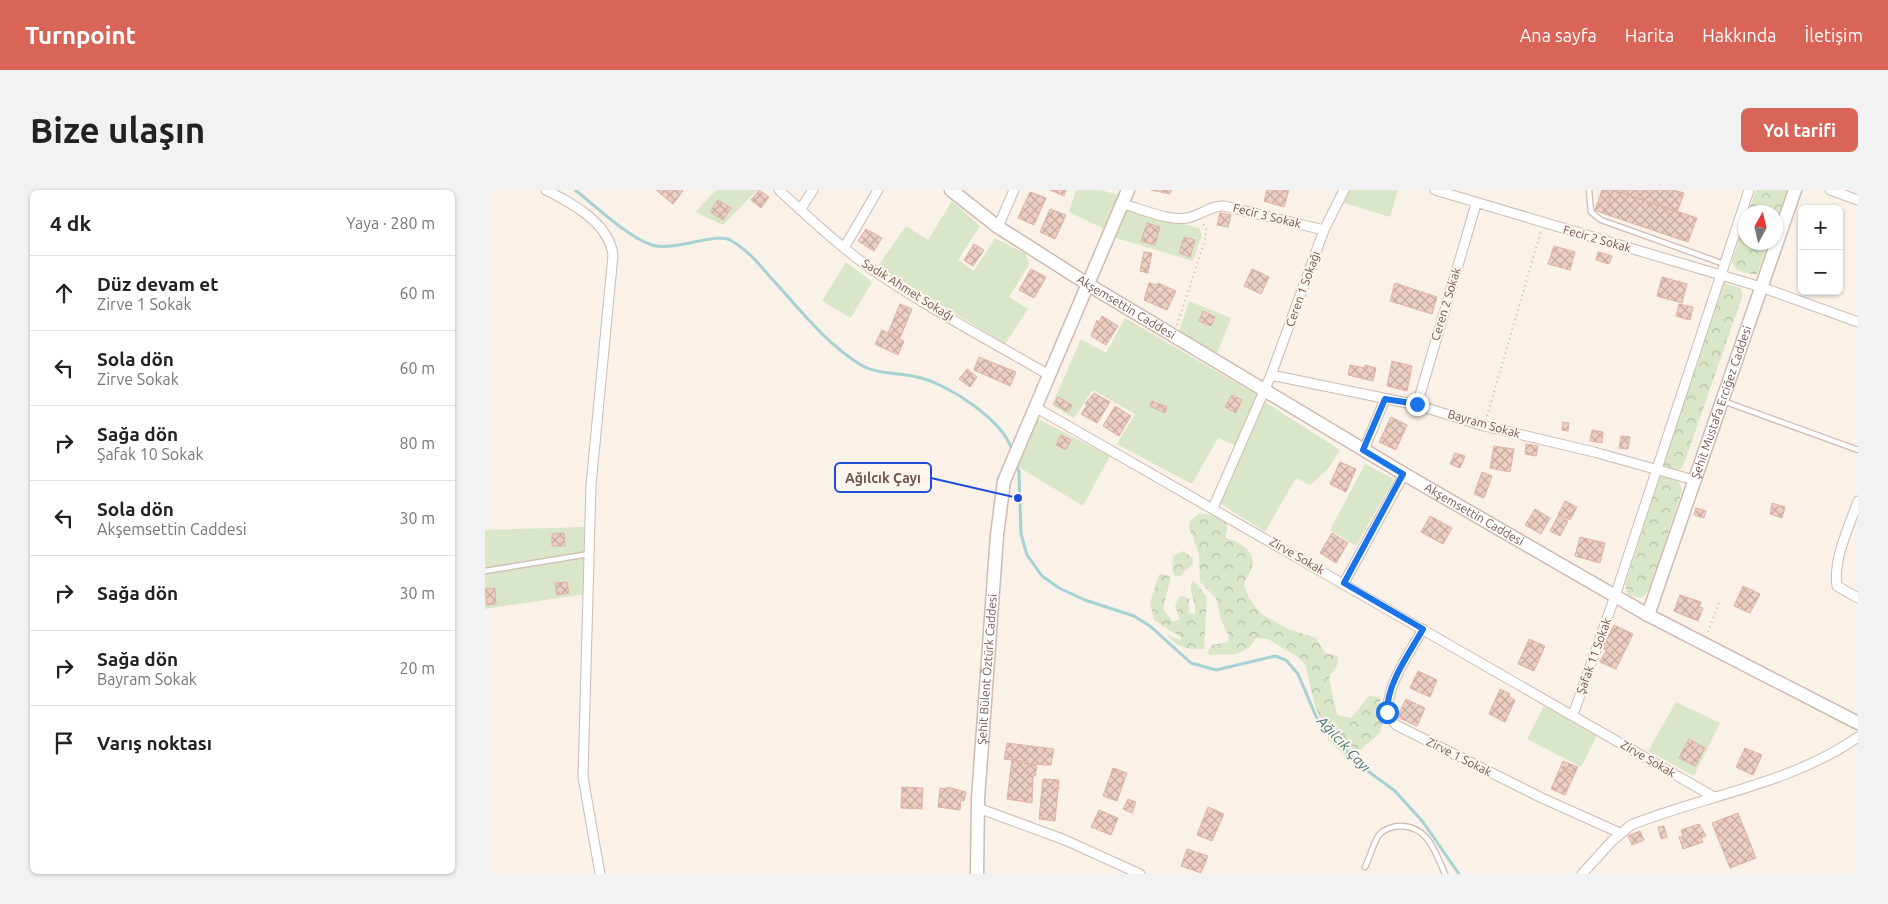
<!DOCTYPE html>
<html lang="tr">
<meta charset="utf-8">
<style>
body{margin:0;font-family:Ubuntu,sans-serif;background:#f2f2f2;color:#222}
.controls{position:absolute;right:15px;top:15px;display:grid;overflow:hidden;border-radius:8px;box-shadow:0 1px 4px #0004}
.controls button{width:45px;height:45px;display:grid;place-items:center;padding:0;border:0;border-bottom:1px solid #e0e0e0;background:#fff;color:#222;font:25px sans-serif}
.compass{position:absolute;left:1253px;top:15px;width:45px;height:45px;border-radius:50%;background:#fff;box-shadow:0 1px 4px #0004;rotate:8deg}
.stop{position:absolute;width:15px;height:15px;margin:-11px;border:4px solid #1a73e8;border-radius:50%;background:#fff}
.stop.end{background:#1a73e8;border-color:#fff;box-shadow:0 1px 5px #0008}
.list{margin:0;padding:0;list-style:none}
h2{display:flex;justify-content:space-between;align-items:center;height:65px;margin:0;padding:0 20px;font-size:21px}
h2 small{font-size:16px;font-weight:400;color:#767676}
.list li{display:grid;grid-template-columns:32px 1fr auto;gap:15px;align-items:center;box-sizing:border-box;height:75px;padding:0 20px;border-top:1px solid #e0e0e0}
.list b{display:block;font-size:19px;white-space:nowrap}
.list p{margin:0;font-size:16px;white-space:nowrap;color:#767676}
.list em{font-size:16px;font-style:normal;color:#767676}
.icon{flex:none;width:28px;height:28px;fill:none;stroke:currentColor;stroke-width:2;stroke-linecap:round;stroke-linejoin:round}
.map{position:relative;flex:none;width:1373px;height:684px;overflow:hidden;border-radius:8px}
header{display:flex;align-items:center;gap:30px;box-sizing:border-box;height:70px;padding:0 25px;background:#d96559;color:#fff}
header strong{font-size:24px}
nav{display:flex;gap:28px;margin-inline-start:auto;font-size:18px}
.intro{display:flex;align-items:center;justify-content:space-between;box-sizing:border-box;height:120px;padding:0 30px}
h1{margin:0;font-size:35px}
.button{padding:12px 22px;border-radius:8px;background:#d96559;color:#fff;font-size:18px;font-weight:700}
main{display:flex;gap:30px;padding:0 30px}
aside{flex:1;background:#fff;border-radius:8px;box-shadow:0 1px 4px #0004}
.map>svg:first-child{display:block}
.forest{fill:url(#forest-crowns)}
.garden{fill:#d9e7c8}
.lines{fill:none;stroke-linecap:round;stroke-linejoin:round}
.stream{stroke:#a6d2d3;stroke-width:3}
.building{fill:url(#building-cross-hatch);stroke:#deb3a4}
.lane-casing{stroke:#cebab2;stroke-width:7}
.street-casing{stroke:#cebab2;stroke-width:11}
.secondary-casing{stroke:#d0bab0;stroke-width:15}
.path{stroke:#d2b1a5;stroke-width:2;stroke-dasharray:1 4;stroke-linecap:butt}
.lane{stroke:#fff;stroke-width:4.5}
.street{stroke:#fff;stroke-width:9}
.secondary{stroke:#fff;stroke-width:12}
.route{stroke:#1a73e8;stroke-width:6}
.labels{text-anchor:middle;stroke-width:4;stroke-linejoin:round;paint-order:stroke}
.street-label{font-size:12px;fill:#72564e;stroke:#fdf5ee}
.water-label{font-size:14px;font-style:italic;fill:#437476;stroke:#fdf5ee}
.leader{fill:none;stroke:#1d4ed8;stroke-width:2}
.callout-dot{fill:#1d4ed8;stroke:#fdf5ee;stroke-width:2}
.callout{fill:#fdf5ee;stroke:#1d4ed8;stroke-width:2}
.callout-label{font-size:14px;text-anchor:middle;font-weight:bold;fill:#72564e}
</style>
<header>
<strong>Turnpoint</strong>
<nav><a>Ana sayfa</a><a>Harita</a><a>Hakkında</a><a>İletişim</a></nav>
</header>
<div class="intro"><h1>Bize ulaşın</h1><a class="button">Yol tarifi</a></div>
<main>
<aside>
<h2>4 dk<small>Yaya · 280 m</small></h2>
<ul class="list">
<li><svg class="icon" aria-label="ahead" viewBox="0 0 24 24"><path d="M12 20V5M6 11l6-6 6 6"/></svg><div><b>Düz devam et</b><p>Zirve 1 Sokak</p></div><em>60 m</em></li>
<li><svg class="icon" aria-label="left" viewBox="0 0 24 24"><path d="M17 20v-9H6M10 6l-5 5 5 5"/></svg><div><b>Sola dön</b><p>Zirve Sokak</p></div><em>60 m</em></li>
<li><svg class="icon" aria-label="right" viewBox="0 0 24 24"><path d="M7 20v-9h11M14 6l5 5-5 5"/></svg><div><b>Sağa dön</b><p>Şafak 10 Sokak</p></div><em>80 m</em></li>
<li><svg class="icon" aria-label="left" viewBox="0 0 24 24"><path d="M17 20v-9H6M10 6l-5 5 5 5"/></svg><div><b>Sola dön</b><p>Akşemsettin Caddesi</p></div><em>30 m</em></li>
<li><svg class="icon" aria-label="right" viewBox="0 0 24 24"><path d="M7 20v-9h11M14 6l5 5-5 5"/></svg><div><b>Sağa dön</b></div><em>30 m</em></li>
<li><svg class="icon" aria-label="right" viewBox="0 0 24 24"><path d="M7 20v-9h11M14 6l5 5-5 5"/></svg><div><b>Sağa dön</b><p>Bayram Sokak</p></div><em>20 m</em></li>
<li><svg class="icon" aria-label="arrive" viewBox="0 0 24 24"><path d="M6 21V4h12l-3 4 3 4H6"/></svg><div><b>Varış noktası</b></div></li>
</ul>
</aside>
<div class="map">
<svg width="1373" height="684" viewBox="0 0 1373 684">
<defs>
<pattern id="forest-crowns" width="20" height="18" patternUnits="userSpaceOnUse" patternTransform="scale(1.25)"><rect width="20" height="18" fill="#d9e7c8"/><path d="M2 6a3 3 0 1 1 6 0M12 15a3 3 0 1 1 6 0" fill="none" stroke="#b4bea5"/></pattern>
<pattern id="building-cross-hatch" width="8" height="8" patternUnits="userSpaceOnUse" patternTransform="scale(1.25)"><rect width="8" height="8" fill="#edcec2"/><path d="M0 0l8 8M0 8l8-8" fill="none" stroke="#c4aaa0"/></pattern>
</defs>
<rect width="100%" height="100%" fill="#faf1e8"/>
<!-- forest -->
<path class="forest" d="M1271 0H1302L1291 34 1290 22H1263Z
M1260 31V52L1284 53 1272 84C1261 84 1249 82 1247 71Z
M1237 93 1255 98 1258 104 1200 271 1197 278 1192 280 1176 275Z
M1178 286 1194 292 1197 301 1164 400 1159 407 1156 408 1143 405 1140 395 1174 288Z
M713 324C721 323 740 326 742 336 743 341 740 343 741 348 754 352 772 361 767 377 765 384 760 388 759 395L764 408 776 424 803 439 831 448 840 463 853 466 852 475 844 488 852 525 866 528 884 506 894 507 897 517V534L895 543 870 564 860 566 843 549 829 513 821 477 816 469 783 449 771 448 765 457 752 464 726 465 722 463 727 455 743 452 744 446 736 430 731 408 715 392 714 364 704 337 705 331Z
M698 361 707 367 708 374 695 386H690L687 381 688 366Z
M675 384 684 386 685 390 678 419 688 432 694 429 690 415 694 407 698 406 704 409V423L710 424C713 412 701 401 708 390L722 407 719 459C704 460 690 458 682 444L694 450 697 448 669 430 665 413 673 387Z"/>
<!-- garden -->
<path class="garden" d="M231 0H272L238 35 210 22Z
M591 0H616L633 5 621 40 584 22Z
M865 0H913L905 27 859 13Z
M467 11 495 36 473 70 489 81 510 48 541 64 544 75 524 107 543 119 520 154 393 76 421 36 443 50Z
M641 20 714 38 717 45 708 71 628 47Z
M361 72 387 92 366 128 337 111Z
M704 111 746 128 732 164 694 142Z
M640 128 774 206 752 256 733 248 707 294 632 254 650 224 608 200 589 228 567 215 596 149 621 163Z
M777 210 855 260 843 279 825 295 811 288 780 342 733 312Z
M551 228 625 266 598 316 530 275Z
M880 274 909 289 871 356 845 340Z
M99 337 101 404 0 419V340Z
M1191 512 1235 533 1209 586 1163 561Z
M1059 516 1112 546 1096 577 1042 549Z"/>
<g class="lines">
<!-- stream -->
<path class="stream" d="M90 0C111 16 142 47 167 55 189 62 230 42 245 50 262 59 275 75 287 89 314 118 341 154 376 175 391 184 415 183 432 187 462 193 518 230 527 260
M531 273 534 282 536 344 542 365 557 386 574 398 600 410 649 426 665 436 706 473 731 480 790 466 801 470 813 484 833 531 876 576 910 601 938 632 974 684"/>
</g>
<!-- building -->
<path class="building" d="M171 0H197L198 1 188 14Z
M274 0 284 7 276 18 266 10Z
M565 0H581L579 6Z
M666 0H686L685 4Z
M782 0H804L799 17 779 11Z
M1117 0H1128L1120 24 1110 20Z
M1128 0H1189L1199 3 1192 22Z
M1128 0 1212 28 1203 52 1120 24Z
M545 2 561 8 549 35 533 28Z
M233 10 246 18 238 30 225 22Z
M565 19 581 25 570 49 555 42Z
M735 23 746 25 743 37 732 35Z
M662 33 675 37 670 55 656 51Z
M381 39 397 48 389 61 373 51Z
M699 47 710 50 705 67 694 63Z
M489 54 499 60 488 76 479 70Z
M1069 56 1090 62 1085 80 1063 74Z
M659 62 667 63 663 83 655 81Z
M1113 62 1127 66 1124 74 1111 70Z
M546 79 561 87 549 108 534 100Z
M767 79 784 87 776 104 759 96Z
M1177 87 1202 94 1197 113 1172 106Z
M664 93 672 95 673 93 691 101 682 120 659 110Z
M910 93 952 107 947 124 905 111Z
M415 114 427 119 415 148 403 143Z
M1194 114 1208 117 1205 130 1191 126Z
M718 121 730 127 726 136 714 131Z
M617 126 633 136 621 155 606 146 612 130 614 132Z
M397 140 419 151 413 165 390 154Z
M494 167 531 182 525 196 489 180Z
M907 171 927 176 922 201 902 196Z
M865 175 880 178V175L891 178 888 191 863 185Z
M482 179 492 187 485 197 474 189Z
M609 203 625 212 612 233 596 224 602 215 600 214Z
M747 205 757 210 751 223 740 217Z
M573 207 587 215 583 222 569 214Z
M667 211 682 217 680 223 665 216Z
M630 216 646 226 634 246 618 236Z
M906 227 922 235 911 260 894 252Z
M1078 232 1084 233 1083 241 1077 240Z
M1107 240 1118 242 1117 253 1105 251Z
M576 245 586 250 581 260 571 255Z
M1136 246 1145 247 1143 259 1134 258Z
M1041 254 1053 256 1051 266 1040 264Z
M1009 256 1029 259 1025 282 1005 278Z
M970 263 980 266 975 278 965 274Z
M855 272 871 279 861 302 845 294Z
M997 282 1007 286 999 308 989 304Z
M1080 311 1092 317 1085 330 1073 325Z
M1287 313 1300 317 1297 328 1285 324Z
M1211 318 1221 321 1219 328 1209 325Z
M1050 319 1065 328 1056 344 1040 335Z
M945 326 967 338 958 354 936 342Z
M1073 326 1083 331 1075 346 1065 341Z
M79 343 80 356H67V344Z
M847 343 863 353 851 373 835 363Z
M1095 347 1120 353 1115 373 1090 366Z
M82 392 84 403 72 405 70 393Z
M1258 396 1275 404 1265 423 1249 416Z
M10 398 11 414 2 415 0 399Z
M1195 405 1216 412 1214 417 1218 418 1213 431 1189 421Z
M1129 435 1148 444 1131 479 1115 472 1121 460 1117 458Z
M1044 449 1060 456 1049 481 1033 474Z
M933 481 952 490 945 507 925 498Z
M1015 499 1025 504 1024 507 1030 510 1020 532 1004 524Z
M921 509 940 518 932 536 912 527Z
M1204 549 1220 558 1210 576 1194 568Z
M522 553 569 559 566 575 542 574V572L519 569Z
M1260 558 1277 565 1268 585 1251 577Z
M527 570 552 576 550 586H548L547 613 522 609Z
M1078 571 1093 577 1090 583 1076 576Z
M1076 576 1090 583 1080 605 1066 599Z
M628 578 642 583 632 611 618 606Z
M558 589 574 590 570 631 554 629Z
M417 597 438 598 437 619 416 618Z
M462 597 481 602 479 611 476 610 475 620 453 617 455 598 462 599Z
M643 609 651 612 647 623 638 619Z
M723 617 739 624 727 651 712 645Z
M614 620 633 628 626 645 606 637Z
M1253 623 1271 668 1245 678 1227 633Z
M1214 634 1221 646 1216 648 1218 652 1198 659 1194 647 1198 646 1196 640Z
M1179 636 1182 647 1176 649 1173 637Z
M1155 641 1159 650 1147 655 1143 646Z
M702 659 723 666 716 683 696 676Z"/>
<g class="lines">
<defs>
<path id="lane" d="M1104 0 1106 22 1116 30 1239 74
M1238 211 1373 260
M0 381 104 364
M880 677C885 668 888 653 894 645 899 639 909 636 916 636 944 637 950 662 960 684"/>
<path id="street" d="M61 0C87 13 124 33 128 65L106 295 98 587 115 684
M294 0C322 26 350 52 381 75 439 116 502 149 564 185
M950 0 1276 97 1373 132
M1345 0 1373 10
M638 14C657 19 683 31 702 28 715 26 726 15 739 16L839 40
M315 20 328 0
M513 37 529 0
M359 58 393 0
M786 185 932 215 999 236 1109 262 1209 290
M932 215 991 14
M550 217 1229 607
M879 260 900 209
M1373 311C1364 337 1348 369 1352 396L1373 408
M728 318 786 185 839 40 859 0
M859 393 919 284
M938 439C926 462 887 513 911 535L1057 608 1135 643
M1088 525 1130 406 1264 0
M493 618 580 650 655 684
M1097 684 1127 651 1146 635C1221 605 1306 594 1373 547"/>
<g id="secondary">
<path id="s1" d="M466 0 513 37 604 95 919 284 1163 425 1373 533"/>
<path id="s2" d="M1163 425 1310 0"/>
<path id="s3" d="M492 684 493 609 512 345 519 291 643 0"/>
</g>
</defs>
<!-- lane casing -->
<use href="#lane" class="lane-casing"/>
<!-- street casing -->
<use href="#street" class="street-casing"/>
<!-- secondary casing -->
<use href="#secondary" class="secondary-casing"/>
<!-- path -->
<path class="path" d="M692 135 720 50 721 39 718 33
M1002 226 1056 41
M1223 442 1235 409"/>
<!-- lane -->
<use href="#lane" class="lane"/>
<!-- street -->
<use href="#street" class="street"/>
<!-- secondary -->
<use href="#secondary" class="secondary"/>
</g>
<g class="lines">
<!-- route -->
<path class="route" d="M902 522C902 493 924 464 938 439L859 393 918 284 878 260 900 209 932 214"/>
</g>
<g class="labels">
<!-- street labels -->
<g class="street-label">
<text transform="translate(782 26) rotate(14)" y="4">Fecir 3 Sokak</text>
<text transform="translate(1112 49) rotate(16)" y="4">Fecir 2 Sokak</text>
<text transform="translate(818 99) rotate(-70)" y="4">Ceren 1 Sokağı</text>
<text transform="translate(423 100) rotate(32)" y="4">Sadık Ahmet Sokağı</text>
<text transform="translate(961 114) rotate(-73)" y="4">Ceren 2 Sokak</text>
<text dy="4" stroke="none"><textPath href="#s1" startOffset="211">Akşemsettin Caddesi</textPath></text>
<text dy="4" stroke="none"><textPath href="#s2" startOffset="225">Şehit Mustafa Erciğez Caddesi</textPath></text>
<text transform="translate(999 234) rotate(16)" y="4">Bayram Sokak</text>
<text dy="4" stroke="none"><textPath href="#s1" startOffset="616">Akşemsettin Caddesi</textPath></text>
<text transform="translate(812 366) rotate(30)" y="4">Zirve Sokak</text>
<text transform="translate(1109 466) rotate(-70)" y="4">Şafak 11 Sokak</text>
<text dy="4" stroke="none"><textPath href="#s3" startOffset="205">Şehit Bülent Öztürk Caddesi</textPath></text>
<text transform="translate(974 567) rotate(27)" y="4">Zirve 1 Sokak</text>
<text transform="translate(1163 569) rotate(30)" y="4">Zirve Sokak</text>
</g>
<!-- water labels -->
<g class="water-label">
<text transform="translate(859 554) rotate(47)" y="5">Ağılcık Çayı</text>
</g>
</g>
<!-- callouts -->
<path class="leader" d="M533 308L446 288"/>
<circle class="callout-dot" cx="533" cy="308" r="5"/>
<rect class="callout" x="350" y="273" width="96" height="29" rx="5"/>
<g class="callout-label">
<text x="398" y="293">Ağılcık Çayı</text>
</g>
</svg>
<div class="controls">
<button>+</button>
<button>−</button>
</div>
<svg class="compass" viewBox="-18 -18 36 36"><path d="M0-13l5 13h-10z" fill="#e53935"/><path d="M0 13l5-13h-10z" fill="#767676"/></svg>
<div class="stop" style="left:902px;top:522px"></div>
<div class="stop end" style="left:932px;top:214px"></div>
</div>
</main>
